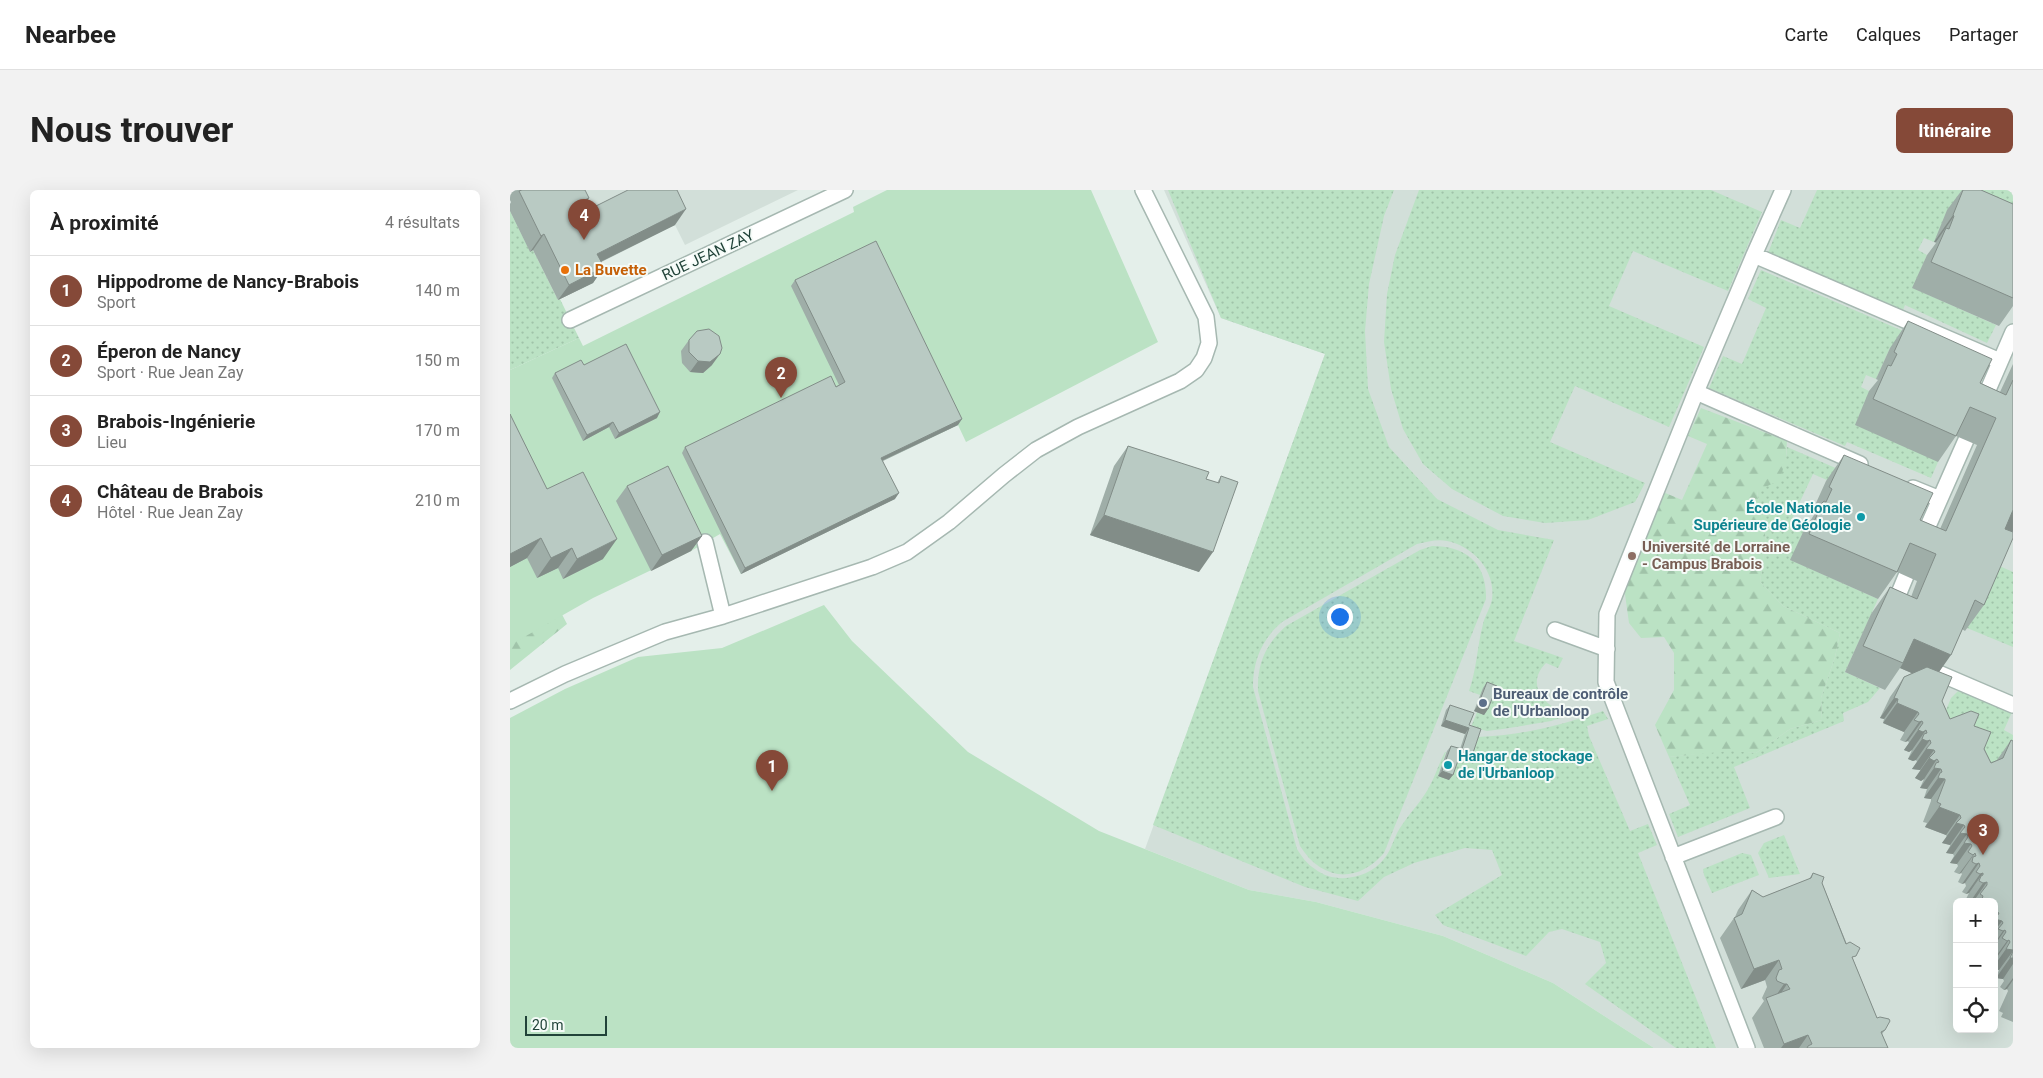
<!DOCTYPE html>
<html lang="fr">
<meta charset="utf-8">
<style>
body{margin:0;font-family:Roboto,sans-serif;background:#f2f2f2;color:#222}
.controls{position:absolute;right:15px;bottom:15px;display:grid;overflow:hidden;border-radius:8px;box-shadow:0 5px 20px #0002}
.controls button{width:45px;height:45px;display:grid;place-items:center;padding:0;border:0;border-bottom:1px solid #e0e0e0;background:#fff;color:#222;font:25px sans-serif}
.scale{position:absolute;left:15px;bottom:12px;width:82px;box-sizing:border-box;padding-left:5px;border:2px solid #214339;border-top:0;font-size:14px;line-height:18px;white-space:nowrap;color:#214339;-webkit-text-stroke:4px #f5fbf8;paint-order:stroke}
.you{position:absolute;left:829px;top:426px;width:18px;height:18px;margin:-12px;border:4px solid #fff;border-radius:50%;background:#1a73e8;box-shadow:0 0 0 8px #1a73e833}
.badge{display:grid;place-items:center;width:32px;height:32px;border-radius:50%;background:#854938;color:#fff;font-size:16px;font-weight:700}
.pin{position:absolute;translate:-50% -41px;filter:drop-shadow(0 1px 2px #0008)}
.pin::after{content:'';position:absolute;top:26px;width:18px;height:15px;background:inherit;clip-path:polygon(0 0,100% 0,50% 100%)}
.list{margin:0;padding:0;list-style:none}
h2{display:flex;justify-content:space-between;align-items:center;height:65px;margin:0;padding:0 20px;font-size:21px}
h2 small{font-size:16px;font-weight:400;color:#767676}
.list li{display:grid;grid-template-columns:32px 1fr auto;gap:15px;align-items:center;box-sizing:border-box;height:70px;padding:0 20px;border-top:1px solid #e0e0e0}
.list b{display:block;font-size:19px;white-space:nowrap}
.list p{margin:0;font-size:16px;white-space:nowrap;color:#767676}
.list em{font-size:16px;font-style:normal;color:#767676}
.icon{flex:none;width:28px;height:28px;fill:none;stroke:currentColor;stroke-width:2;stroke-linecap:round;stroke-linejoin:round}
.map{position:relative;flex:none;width:1503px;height:858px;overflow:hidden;border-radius:8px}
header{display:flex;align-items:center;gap:30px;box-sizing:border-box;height:70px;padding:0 25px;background:#fff;border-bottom:1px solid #e0e0e0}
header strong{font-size:24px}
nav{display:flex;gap:28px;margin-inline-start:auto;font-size:18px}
.intro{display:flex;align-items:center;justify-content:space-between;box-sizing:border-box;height:120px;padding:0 30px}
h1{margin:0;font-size:35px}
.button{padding:12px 22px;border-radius:8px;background:#854938;color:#fff;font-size:18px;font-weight:700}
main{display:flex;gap:30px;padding:0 30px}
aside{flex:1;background:#fff;border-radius:8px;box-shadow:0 5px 20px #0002}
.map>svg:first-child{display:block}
.built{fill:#d2dfd9;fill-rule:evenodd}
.green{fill:url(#green-dots)}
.forest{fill:url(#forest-firs)}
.pitch{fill:#bbe2c4}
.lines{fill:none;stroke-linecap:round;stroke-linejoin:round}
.minor-casing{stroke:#a6b8b1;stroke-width:18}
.minor{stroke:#fff;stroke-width:15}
.wall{fill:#9faea8}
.shaded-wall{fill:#828d88}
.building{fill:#b9cac3;stroke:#828d88}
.food-dot{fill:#e8710a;stroke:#f5fbf8;stroke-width:2}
.culture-dot{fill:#0f9aa8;stroke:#f5fbf8;stroke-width:2}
.education-dot{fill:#8d6e63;stroke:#f5fbf8;stroke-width:2}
.service-dot{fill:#5c6f8a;stroke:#f5fbf8;stroke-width:2}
.labels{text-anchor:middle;stroke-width:4;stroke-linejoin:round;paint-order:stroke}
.street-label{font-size:15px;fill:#214339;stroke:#f5fbf8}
.food-label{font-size:15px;font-weight:bold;fill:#c56008;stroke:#f5fbf8;text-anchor:start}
.culture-label{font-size:15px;font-weight:bold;fill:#0d838f;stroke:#f5fbf8;text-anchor:end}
.education-label{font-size:15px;font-weight:bold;fill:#785e54;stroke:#f5fbf8;text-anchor:start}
.service-label{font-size:15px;font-weight:bold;fill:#4e5e75;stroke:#f5fbf8;text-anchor:start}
</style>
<header>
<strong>Nearbee</strong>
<nav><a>Carte</a><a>Calques</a><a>Partager</a></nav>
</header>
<div class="intro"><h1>Nous trouver</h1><a class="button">Itinéraire</a></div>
<main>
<aside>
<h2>À proximité<small>4 résultats</small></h2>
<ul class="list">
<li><span class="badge">1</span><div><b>Hippodrome de Nancy-Brabois</b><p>Sport</p></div><em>140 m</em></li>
<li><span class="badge">2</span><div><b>Éperon de Nancy</b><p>Sport · Rue Jean Zay</p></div><em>150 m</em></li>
<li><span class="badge">3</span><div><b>Brabois-Ingénierie</b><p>Lieu</p></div><em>170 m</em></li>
<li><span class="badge">4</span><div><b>Château de Brabois</b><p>Hôtel · Rue Jean Zay</p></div><em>210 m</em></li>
</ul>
</aside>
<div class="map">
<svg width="1503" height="858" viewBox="0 0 1503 858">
<defs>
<pattern id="green-dots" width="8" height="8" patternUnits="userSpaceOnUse" patternTransform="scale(1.25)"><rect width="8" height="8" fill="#bbe2c4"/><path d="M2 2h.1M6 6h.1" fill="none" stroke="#a0c3a9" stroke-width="1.8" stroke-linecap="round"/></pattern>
<pattern id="forest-firs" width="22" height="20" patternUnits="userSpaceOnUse" patternTransform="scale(1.25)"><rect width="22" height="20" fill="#bbe2c4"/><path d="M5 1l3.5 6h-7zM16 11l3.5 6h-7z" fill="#a0c3a9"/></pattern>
</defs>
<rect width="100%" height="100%" fill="#e4efea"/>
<!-- built -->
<path class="built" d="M0 0H288L175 55 165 35 76 80 83 93 48 110 23 60 20 62 0 21V16L2 15 0 10Z
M654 0H1503V858H1144L1043 793 933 746 806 712 739 700 635 659 815 164 711 128ZM1447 712H1484V839H1447Z"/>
<!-- green -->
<path class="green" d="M658 0H884L874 26 859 94 855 141 858 199 879 257 927 309 988 340 1044 350 1004 451 1053 468 1048 478 1036 473C1013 496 1038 519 1060 525L1041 531 993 539 977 541 961 537 967 522 970 505 959 501C967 478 967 457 973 434 975 425 981 417 982 409 986 381 963 356 937 351 927 349 917 352 907 354L772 432C752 449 743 470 743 497L787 659C792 667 797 674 805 679 825 695 858 689 874 669 883 658 884 645 892 635 899 624 908 615 915 604 924 591 928 575 935 562H936L928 586 967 547C1010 546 1052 535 1093 521L1098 529 1077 536 1079 546 1120 641 1138 634 1147 655 1128 663 1206 858H1166L1075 794 1096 773 1090 752 1052 739 1039 742 1016 766 933 735 925 725 992 685 982 660 955 658 904 673 874 687 848 711 795 697 643 635 815 164 711 128Z
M909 0H1201L1252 22 1218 101 1123 61 1099 116 1194 157 1159 237 1065 196 1040 252 1135 293 1125 312 1078 330 1035 333 993 326 942 299 913 274 893 239 881 199 874 152 877 104 885 65Z
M1307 0H1503V48L1424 52 1414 48 1408 60 1417 65 1403 98 1486 135 1477 153 1395 115 1393 120 1258 63 1271 30 1290 38Z
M0 21 20 61 23 60 48 110 50 109 69 148 0 180Z
M1251 80 1470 174 1380 158 1366 189 1356 185 1351 197 1359 201 1428 272 1421 288 1337 252 1335 256 1199 198 1213 166 1232 174 1256 118 1238 109Z
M1277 257 1409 314 1403 327 1303 284 1280 333 1294 340 1281 370 1368 409 1335 482 1370 498 1358 512 1333 523 1334 531 1224 577 1240 618 1168 647 1159 624 1180 615 1159 567 1220 560 1246 563 1280 539 1312 530 1311 508 1325 467 1330 443 1273 416 1250 392 1256 350 1247 301 1276 268Z
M922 356C957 356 977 374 976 409L874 663C847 694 812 691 790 656L748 501C747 473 756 454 776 436L910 360Z
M1485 374 1503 382V457L1457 438Z
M1448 501 1502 522 1494 540 1503 545V556L1484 576 1425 547 1441 508Z
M1274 645 1290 684 1259 688 1248 663 1254 653Z
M1232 663 1241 665 1249 685 1202 703 1194 685 1193 679Z"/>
<!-- forest -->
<path class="forest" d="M1191 218 1277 251 1276 268 1270 290 1247 301 1256 350 1250 392 1273 416 1330 443 1325 467 1311 508 1312 530 1280 539 1246 563 1220 561 1159 567 1145 535 1164 500V463L1154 447 1131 448 1119 433 1114 397 1153 302 1172 310 1197 254 1178 246Z
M44 409 57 434 0 480V410Z"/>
<!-- pitch -->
<path class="pitch" d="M377 0H581L648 152 456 252 448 235 368 273 231 384 210 344 181 361 83 408 0 455V180L69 148 73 156 344 22 343 17Z
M314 415 342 451 458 562 589 641 739 700 806 712 933 746 1043 793 1144 858H0V528L55 499 128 467 212 458Z"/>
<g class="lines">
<defs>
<path id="minor" d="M1273 0 1244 65 1490 171
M1244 65 1186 202 1350 274
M60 130 335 0
M1186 202 1097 424 1096 492 1237 858
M1471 216 1503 142
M1403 298 1430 309
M1411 352 1456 250
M1382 420 1396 386
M213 426 362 377 397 362 439 332 494 285 526 260 568 237 670 191 686 180 694 168 699 153 696 127 633 0
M1045 440 1097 459
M1426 482 1503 515
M0 511 55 484 155 442 213 426 195 352
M1163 667 1266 627"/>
</defs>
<!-- minor casing -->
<use href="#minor" class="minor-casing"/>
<!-- minor -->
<use href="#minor" class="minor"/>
</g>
<!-- wall -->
<path class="wall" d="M0 0H75L67 24 165 35 91 72 94 77 83 93 48 110 23 60 20 62 0 21V14L1 12 0 10Z
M1452 0H1471L1503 14V116L1489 136 1402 98 1417 65 1426 53 1424 52 1437 20Z
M285 90 448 235 373 271 385 309 231 384 172 263 175 257 329 195 281 96Z
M1398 131 1470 193 1490 202 1503 174V341L1474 415 1455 441 1452 439 1429 482 1432 511 1440 529 1464 536 1481 573 1487 570 1501 550 1503 551V832L1491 827 1493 823 1489 821 1498 801 1497 799 1494 800 1490 797 1494 791 1493 789 1486 788 1489 780 1484 779V775L1486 772 1485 770 1484 771V712H1456L1455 711 1459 703 1456 704 1452 702 1456 696 1455 693 1452 694 1448 692 1452 684 1451 683 1449 684 1444 682 1448 676 1447 674 1440 673 1444 666 1443 664 1436 663 1440 656V655L1432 653 1437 647 1436 645 1415 637 1417 633 1413 632 1421 611V609L1414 608 1417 599 1410 598 1414 589 1411 591 1405 588 1411 581 1410 580 1402 579 1407 572 1406 570 1403 571 1398 569 1402 560 1399 562 1394 560 1399 553 1398 551 1395 552 1390 550 1394 543V542L1373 533 1374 529 1370 528 1380 507 1394 487 1402 483 1390 478 1375 500 1335 482 1361 424 1380 397 1401 407 1407 391 1387 382 1368 409 1280 370 1294 340 1304 325 1301 324 1316 291 1334 265 1410 330 1430 339 1467 255 1446 246 1428 272 1345 235 1359 201 1368 190 1366 189 1380 158Z
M179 150 202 175 193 183 180 182 172 173 171 161Z
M74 175 147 228 105 249 99 237 73 251 42 188 45 183Z
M0 224 37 299 93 369 53 389 48 378 27 388 17 368 0 377Z
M618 256 696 289 707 293 711 286 689 382 580 345 604 276Z
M117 296 192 346 181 361 141 381 106 311Z
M977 492 978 519 974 525 964 521 973 498Z
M940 515 959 535 963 563 959 569 949 565 939 590 928 586 937 561 941 556 950 559 955 544 931 536 936 520Z
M1303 683 1312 693 1367 828 1375 840 1372 844 1378 858H1254L1242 828 1254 811 1252 808 1257 797 1255 790 1231 799 1210 748 1224 728 1225 727 1228 720 1242 700 1253 707 1299 689Z"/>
<!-- shaded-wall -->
<path class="shaded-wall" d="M79 8 68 24 63 16Z
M176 19 165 35 76 79 87 64Z
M1443 25 1444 26 1426 52H1424Z
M34 44 23 60 20 62 31 46Z
M94 77 83 93 48 110 59 95Z
M210 164 202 175 193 183 180 182 188 171Z
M150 222 147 228 105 249 109 243Z
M452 229 448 235 367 273 371 268Z
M103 232 99 237 73 251 77 245Z
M389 303 385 309 231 384 235 378Z
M1503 319V341L1497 349 1486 344Z
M594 325 703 362 689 382 580 345Z
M192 346 181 361 141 381 152 365Z
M31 348 17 368 0 377V364Z
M107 349 93 369 53 389 67 369Z
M62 358 48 378 27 388 41 368Z
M1404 449 1441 465 1422 492 1390 478 1393 473Z
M1384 508 1388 509 1374 529 1370 528Z
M1387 513 1408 522 1394 542 1373 533Z
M968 515 978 519 974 525 964 521Z
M935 530 959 538 955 544 931 536Z
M1412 531 1398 551 1395 552 1409 532Z
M1408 540H1416L1402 560 1399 562 1394 560Z
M1412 549 1420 550 1406 570 1403 571 1398 569Z
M952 559 963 563 959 569 948 565Z
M1416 559 1424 560 1410 580 1402 579Z
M1419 568 1427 569 1414 589 1411 591 1405 588Z
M1424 578 1431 579 1417 599 1410 598Z
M932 581 943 585 939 590 928 586Z
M1428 588 1435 589 1421 609 1414 608Z
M1429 617 1450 625 1436 645 1415 637Z
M1446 633 1454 635 1440 655 1432 653Z
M1450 643 1457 644 1443 664 1436 663Z
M1454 653 1461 654 1447 674 1440 673Z
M1465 663 1451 683 1449 684 1463 665Z
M1469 673 1455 693 1452 694 1466 674Z
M1473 683 1459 703 1456 704 1470 684Z
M1477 692 1463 712H1460L1473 693Z
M1472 709 1479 712H1470Z
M1484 721 1488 722 1484 727Z
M1485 729 1492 731 1484 742V730Z
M1495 740 1484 756V754L1493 741Z
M1499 750 1485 770 1484 771V769L1497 751Z
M1496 759 1503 760V761L1489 780 1484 779V776Z
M1500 768H1503V774L1493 789 1486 788Z
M1269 770 1255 790 1231 799 1244 779Z
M1503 788V790L1497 799 1494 800Z
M1274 794H1277L1264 814H1260Z
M1298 845 1289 858H1271L1274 854Z"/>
<!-- building -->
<path class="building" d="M12 0H75L79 8 63 16 68 25 118 0H167L176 19 87 64 94 77 59 95 34 44 31 46 9 1Z
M1453 0H1471L1503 14V108L1421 72 1436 38 1439 39 1444 26 1443 25Z
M366 51 452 229 371 268 389 303 235 378 175 257 321 186 326 197 335 192 285 90Z
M1398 131 1482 169 1470 193 1496 205 1503 190V320L1495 339 1503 342V348L1474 415 1465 410 1441 465 1404 449 1393 473 1353 456 1380 397 1407 409 1426 364 1400 353 1387 382 1299 344 1312 313 1314 311 1316 312 1322 299 1319 297 1334 265 1423 303 1410 330 1436 341 1486 228 1460 217 1446 246 1363 209 1378 175 1381 176 1387 164 1384 162Z
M199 139 209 146 212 158 210 164 200 172 188 171 179 162V150L187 141Z
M116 154 150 222 109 243 103 232 77 245 45 183 71 170 74 175Z
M0 224 37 299 73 282 107 349 67 369 62 358 41 368 31 348 0 364Z
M618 256 699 282 696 289 709 293 711 286 728 292 703 362 594 325Z
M158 276 192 346 152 365 117 296Z
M1417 477 1442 487 1432 511 1440 529 1461 521 1469 524 1464 536 1481 542 1474 559 1481 573 1493 568 1501 550 1503 551V760L1496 759 1500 752 1499 750 1497 751 1492 748 1496 742 1495 740 1493 741 1488 739 1493 733 1492 731 1485 729 1486 725 1489 724 1488 722 1484 721V715L1485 714 1484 712H1479L1472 709 1473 706 1470 704 1477 695V692L1473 693 1469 691 1471 686 1473 685V683L1470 684 1466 682 1470 676 1469 673 1466 674 1462 672 1463 667 1466 666 1465 663 1463 665 1458 662 1462 656 1461 654 1454 653 1458 647 1457 644 1450 643 1455 637 1454 635 1446 633 1451 628 1450 625 1429 617 1431 614 1427 612 1435 591V589L1428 588 1430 583 1432 582 1431 579 1424 578 1426 573 1429 572 1427 569 1424 571 1419 568 1425 562 1424 560 1416 559 1421 553 1420 550 1417 551 1412 549 1414 544 1417 543 1416 540 1413 542 1408 540 1413 533 1412 531 1409 532 1404 530 1409 524 1408 522 1387 513 1388 509 1384 508 1394 487Z
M977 492 987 496 978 519 968 515Z
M940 515 964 523 959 535 971 539 963 563 952 559 959 538 935 530Z
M941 556 952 559 943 585 932 581Z
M1303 683 1314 687 1312 693 1336 754 1340 752 1350 758 1346 766 1342 767 1367 828 1370 827 1379 829 1380 831 1375 840 1371 842 1378 858H1297L1298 856 1302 854 1298 845 1274 854 1256 808 1280 799 1277 794H1274L1267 791 1266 788 1269 780 1272 779 1269 770 1244 779 1224 728 1232 724 1242 700 1253 707 1301 688Z
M1503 761V768H1500Z"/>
<!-- markers -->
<circle class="food-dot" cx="55" cy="80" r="5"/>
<g class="culture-dot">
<circle cx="1351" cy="327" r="5"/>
<circle cx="938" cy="575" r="5"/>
</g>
<circle class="education-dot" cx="1122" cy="366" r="5"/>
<circle class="service-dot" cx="973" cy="513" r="5"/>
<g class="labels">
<!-- street labels -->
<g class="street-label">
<text transform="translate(198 65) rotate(-25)" y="5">RUE JEAN ZAY</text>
</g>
<!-- food labels -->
<g class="food-label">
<text x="65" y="85">La Buvette</text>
</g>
<!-- culture labels -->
<g class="culture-label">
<text x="1341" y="323">École Nationale<tspan x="1341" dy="17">Supérieure de Géologie</tspan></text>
<text x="948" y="571" text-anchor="start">Hangar de stockage<tspan x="948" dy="17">de l'Urbanloop</tspan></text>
</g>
<!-- education labels -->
<g class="education-label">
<text x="1132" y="362">Université de Lorraine<tspan x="1132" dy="17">- Campus Brabois</tspan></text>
</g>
<!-- service labels -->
<g class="service-label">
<text x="983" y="509">Bureaux de contrôle<tspan x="983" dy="17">de l'Urbanloop</tspan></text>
</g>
</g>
</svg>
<div class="controls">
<button>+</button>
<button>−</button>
<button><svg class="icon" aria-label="locate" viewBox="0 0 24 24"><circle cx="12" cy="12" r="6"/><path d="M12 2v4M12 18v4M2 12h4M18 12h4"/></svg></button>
</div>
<div class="scale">20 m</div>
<div class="you"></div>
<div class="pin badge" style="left:262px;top:601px">1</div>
<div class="pin badge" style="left:271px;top:208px">2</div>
<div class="pin badge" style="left:1473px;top:665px">3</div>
<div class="pin badge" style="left:74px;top:50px">4</div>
</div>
</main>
